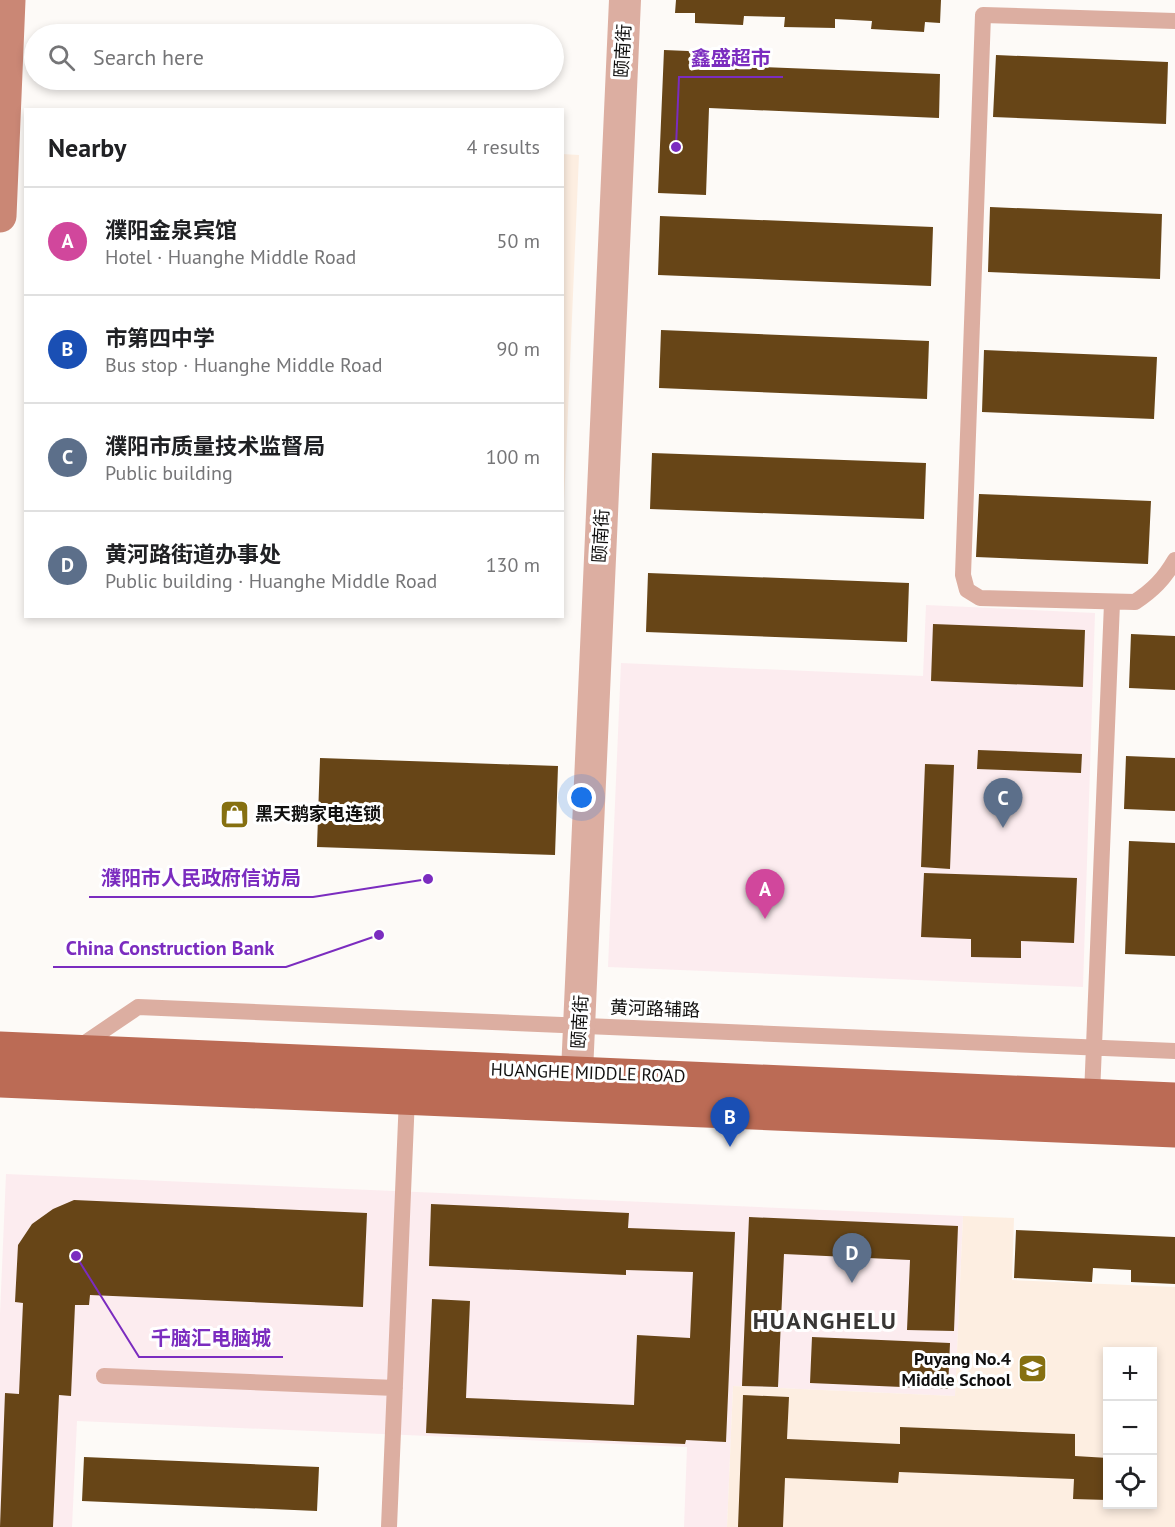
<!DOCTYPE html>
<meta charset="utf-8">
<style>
body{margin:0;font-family:"PT Sans","Noto Sans SC",sans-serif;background:#f6f6f6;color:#202124}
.controls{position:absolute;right:18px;bottom:18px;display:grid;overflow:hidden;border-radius:0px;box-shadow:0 3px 9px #0003}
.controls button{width:54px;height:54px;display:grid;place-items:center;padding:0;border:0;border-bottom:2px solid #e0e0e0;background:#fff;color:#202124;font:30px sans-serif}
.you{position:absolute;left:582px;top:798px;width:21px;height:21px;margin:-15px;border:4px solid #fff;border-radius:50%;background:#1a73e8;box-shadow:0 0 0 9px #1a73e833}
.badge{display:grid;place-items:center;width:39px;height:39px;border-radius:50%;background:#ea580c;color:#fff;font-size:20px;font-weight:700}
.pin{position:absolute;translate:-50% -50px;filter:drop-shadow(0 2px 3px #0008)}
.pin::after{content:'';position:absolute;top:32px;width:21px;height:18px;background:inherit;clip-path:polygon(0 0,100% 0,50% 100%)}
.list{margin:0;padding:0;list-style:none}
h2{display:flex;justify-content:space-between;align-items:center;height:78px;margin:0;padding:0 24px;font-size:26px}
h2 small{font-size:20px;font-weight:400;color:#757577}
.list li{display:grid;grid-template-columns:39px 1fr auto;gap:18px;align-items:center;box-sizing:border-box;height:108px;padding:0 24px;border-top:2px solid #e0e0e0}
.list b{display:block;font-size:22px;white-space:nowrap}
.list p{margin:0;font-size:20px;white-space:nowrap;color:#757577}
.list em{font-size:20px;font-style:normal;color:#757577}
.icon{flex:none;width:33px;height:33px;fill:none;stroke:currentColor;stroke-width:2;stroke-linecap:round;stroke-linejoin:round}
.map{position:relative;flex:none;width:1175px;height:1527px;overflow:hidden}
.search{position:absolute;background:#fff;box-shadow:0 3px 9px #0003;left:24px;top:24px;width:540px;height:66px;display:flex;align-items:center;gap:15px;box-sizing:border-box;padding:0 21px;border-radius:33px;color:#757577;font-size:22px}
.panel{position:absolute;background:#fff;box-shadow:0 3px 9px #0003;left:24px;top:108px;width:540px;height:510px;border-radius:0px}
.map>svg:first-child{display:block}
.commercial{fill:#fcecef}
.education{fill:#fdeee1;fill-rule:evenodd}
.building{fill:#674517}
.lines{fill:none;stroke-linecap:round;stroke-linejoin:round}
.lane{stroke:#dcaea1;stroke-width:16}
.street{stroke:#dcaea1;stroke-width:32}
.secondary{stroke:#ca8775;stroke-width:33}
.primary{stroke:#bb6b55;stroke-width:33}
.labels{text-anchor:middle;stroke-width:6;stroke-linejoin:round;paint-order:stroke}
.street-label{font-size:18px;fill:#11100f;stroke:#fff}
.poi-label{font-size:18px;font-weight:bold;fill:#11100f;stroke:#fff;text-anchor:start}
.district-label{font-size:24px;font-weight:bold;letter-spacing:1.5px;fill:#383634;stroke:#fff}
.leader{fill:none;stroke:#7b2cbf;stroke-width:2}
.callout-dot{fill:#7b2cbf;stroke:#fff;stroke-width:2}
.callout-label{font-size:20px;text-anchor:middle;font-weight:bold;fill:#7b2cbf;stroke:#fff;stroke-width:6;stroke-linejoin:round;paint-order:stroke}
</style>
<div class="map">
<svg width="1175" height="1527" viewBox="0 0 1175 1527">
<rect width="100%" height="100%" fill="#fdfaf7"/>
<!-- commercial -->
<path class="commercial" d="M926 605 1095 613 1083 987 608 967 621 663 923 676Z
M6 1174 963 1216 955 1396 733 1386 727 1527H684L687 1447 77 1421 72 1527H0V1314Z"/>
<!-- education -->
<path class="education" d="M562 154 579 155 563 527H562Z
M963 1216 1014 1218 1012 1280 1175 1287V1527H727L733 1386 955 1396ZM1108 1352H1152V1504H1108Z"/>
<!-- building -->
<path class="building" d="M676 0H941L940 23 925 22 924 32 871 29 872 21 835 19V28L784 27 785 17 744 16 743 25 695 23V13H675Z
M664 50 712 52 711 65 940 74 939 118 709 108 706 195 658 193Z
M996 55 1168 62 1166 124 993 117Z
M990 207 1162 214 1160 279 988 272Z
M660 216 933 227 931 286 658 275Z
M661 330 929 341 927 399 659 388Z
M984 350 1157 357 1154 419 982 412Z
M652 453 926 463 924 519 650 509Z
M979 494 1151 501 1148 564 976 557Z
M648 573 909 583 907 642 646 632Z
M933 624 1085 630 1083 687 931 681Z
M1131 634 1175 636V690L1129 688Z
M978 750 1082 754 1081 773 977 769Z
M1126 756 1175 758V811L1124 809Z
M320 758 558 766 555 855 317 847Z
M925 764 954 765 950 869 921 867Z
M1129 841 1175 843V956L1125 954Z
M924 873 1077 878 1074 943 1021 941V958L971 957V939L921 937Z
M74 1200 367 1213 363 1307 90 1295 89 1305H75L71 1396 59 1395 53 1527H0L5 1393 19 1394 23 1303 15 1302 18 1245 32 1224 53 1209Z
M431 1204 629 1213 628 1228 735 1232 726 1442 686 1440 685 1444 426 1433 432 1299 470 1301 466 1398 634 1405 637 1335 690 1338 693 1272 626 1270V1275L429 1266Z
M749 1217 958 1226 954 1331 907 1330 910 1260 784 1254 778 1387 742 1386Z
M1016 1230 1175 1237V1284L1131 1282V1270L1093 1268 1092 1282 1014 1278Z
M812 1337 950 1343 948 1389 810 1383Z
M743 1395 789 1397 787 1439 900 1444V1427L1075 1434V1456L1108 1458V1500L1073 1499 1074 1479 899 1472 898 1483 785 1478 783 1527H738Z
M84 1457 319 1467 317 1511 82 1501Z"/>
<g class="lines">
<!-- lane -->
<path class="lane" d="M1175 21 983 15 963 575 967 590 980 598 1135 602C1153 590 1164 579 1175 560
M79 1047 138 1007 1175 1051
M1092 1095 1112 603
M104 1376 395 1388
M389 1527 407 1097"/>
<!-- street -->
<path class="street" d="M577 1072 625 0"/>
<!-- secondary -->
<path class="secondary" d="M0 216 9 0"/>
<!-- primary -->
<path class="primary" d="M0 1048 1175 1099
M0 1081 1175 1131"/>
</g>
<!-- icons -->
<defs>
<symbol id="shop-square" viewBox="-11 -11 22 22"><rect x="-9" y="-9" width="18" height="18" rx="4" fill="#867011" stroke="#fff"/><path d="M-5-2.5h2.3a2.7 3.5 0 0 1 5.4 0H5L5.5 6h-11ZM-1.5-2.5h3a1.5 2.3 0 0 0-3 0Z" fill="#fff"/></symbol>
<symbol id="school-square" viewBox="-11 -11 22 22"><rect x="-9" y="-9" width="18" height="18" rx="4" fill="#867011" stroke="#fff"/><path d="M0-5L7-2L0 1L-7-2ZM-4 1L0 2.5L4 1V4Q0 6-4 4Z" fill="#fff"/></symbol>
</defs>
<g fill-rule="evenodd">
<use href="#shop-square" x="218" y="798" width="33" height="33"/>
<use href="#school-square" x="1016" y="1352" width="33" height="33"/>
</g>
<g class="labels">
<!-- street labels -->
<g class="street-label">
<text transform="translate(623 51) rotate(-87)" y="6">颐南街</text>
<text transform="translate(601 536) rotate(-87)" y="6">颐南街</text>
<text transform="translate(655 1009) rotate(2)" y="6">黄河路辅路</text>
<text transform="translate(580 1022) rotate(-87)" y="6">颐南街</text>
<text transform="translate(588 1073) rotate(2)" y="6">HUANGHE MIDDLE ROAD</text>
</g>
<!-- poi labels -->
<g class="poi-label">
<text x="255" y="820">黑天鹅家电连锁</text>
<text x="1011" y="1365" text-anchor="end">Puyang No.4<tspan x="1011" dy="21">Middle School</tspan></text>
</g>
<!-- district labels -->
<g class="district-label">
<text x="825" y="1329">HUANGHELU</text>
</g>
</g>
<!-- callouts -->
<path class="leader" d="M676 147L679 77H783M428 879L313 897H89M379 935L286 967H53M76 1256L139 1357H283"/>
<g class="callout-dot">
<circle cx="676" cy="147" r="6"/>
<circle cx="428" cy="879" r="6"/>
<circle cx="379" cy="935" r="6"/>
<circle cx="76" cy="1256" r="6"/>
</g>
<g class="callout-label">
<text x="731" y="65">鑫盛超市</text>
<text x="201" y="885">濮阳市人民政府信访局</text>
<text x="170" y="955">China Construction Bank</text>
<text x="211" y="1345">千脑汇电脑城</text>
</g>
</svg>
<div class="controls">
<button>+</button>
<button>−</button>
<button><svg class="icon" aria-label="locate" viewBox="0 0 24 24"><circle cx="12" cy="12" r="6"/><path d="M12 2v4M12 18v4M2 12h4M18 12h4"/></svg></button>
</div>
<div class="you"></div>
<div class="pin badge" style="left:765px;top:919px;background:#d1479c">A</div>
<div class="pin badge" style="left:730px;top:1147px;background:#1a4fb4">B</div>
<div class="pin badge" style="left:1003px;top:828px;background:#5c6f8a">C</div>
<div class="pin badge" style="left:852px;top:1283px;background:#5c6f8a">D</div>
<div class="search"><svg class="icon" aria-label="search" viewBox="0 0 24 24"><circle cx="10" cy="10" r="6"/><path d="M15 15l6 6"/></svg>Search here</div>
<section class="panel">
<h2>Nearby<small>4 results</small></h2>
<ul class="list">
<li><span class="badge" style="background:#d1479c">A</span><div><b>濮阳金泉宾馆</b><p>Hotel · Huanghe Middle Road</p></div><em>50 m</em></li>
<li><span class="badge" style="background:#1a4fb4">B</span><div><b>市第四中学</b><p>Bus stop · Huanghe Middle Road</p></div><em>90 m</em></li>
<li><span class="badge" style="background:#5c6f8a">C</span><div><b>濮阳市质量技术监督局</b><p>Public building</p></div><em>100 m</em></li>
<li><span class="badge" style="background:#5c6f8a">D</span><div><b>黄河路街道办事处</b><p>Public building · Huanghe Middle Road</p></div><em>130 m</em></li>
</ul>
</section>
</div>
